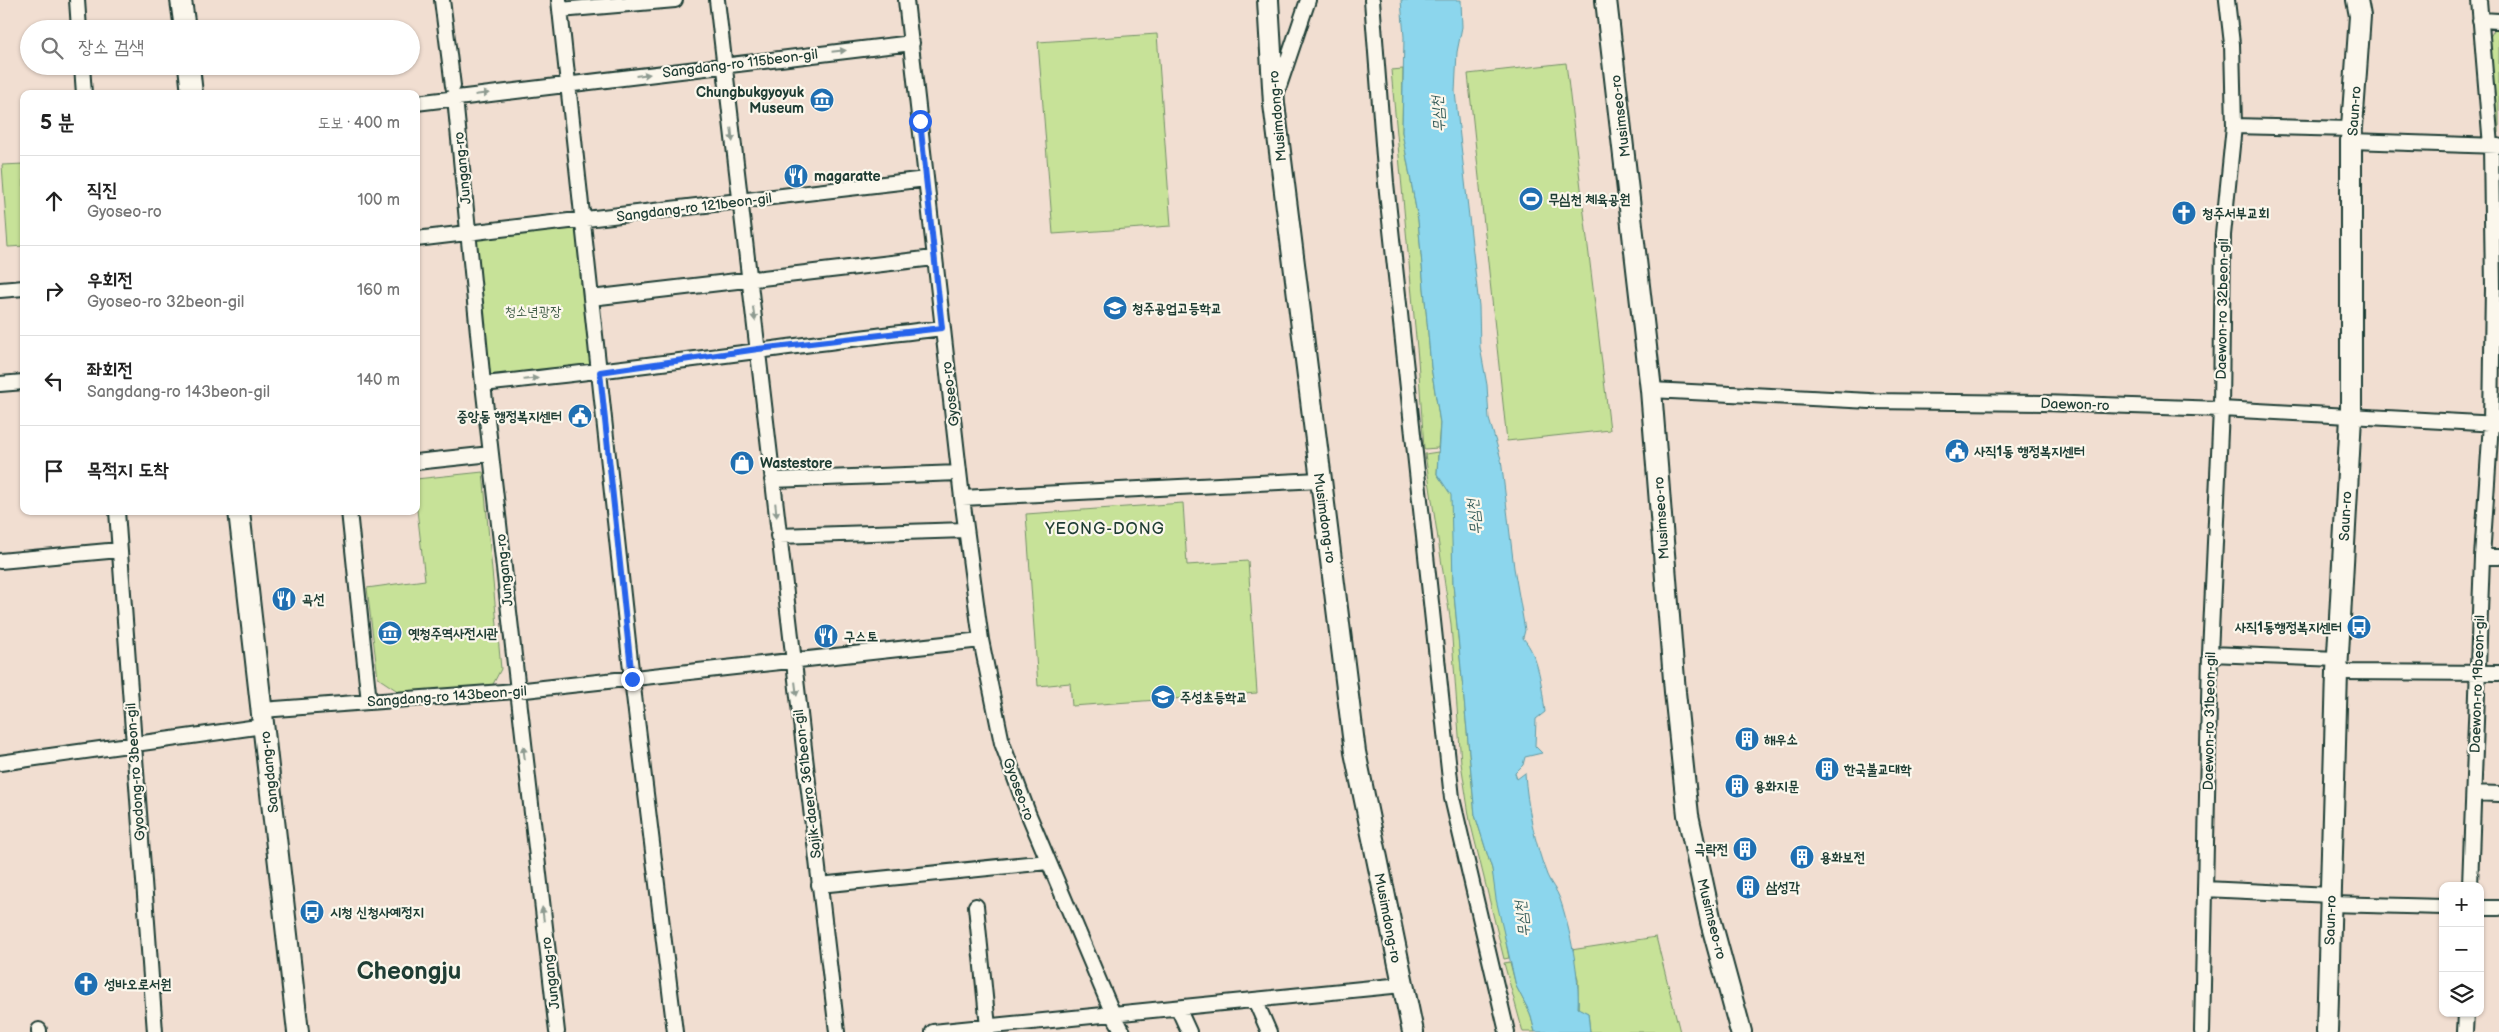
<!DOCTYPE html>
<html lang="ko">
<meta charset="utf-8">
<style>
body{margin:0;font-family:"Balsamiq Sans","Poor Story",sans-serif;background:#f2f2f2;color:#222}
.controls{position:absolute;right:15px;bottom:15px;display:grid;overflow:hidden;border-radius:10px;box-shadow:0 1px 4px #0004}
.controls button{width:45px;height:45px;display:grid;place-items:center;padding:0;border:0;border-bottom:1px solid #e0e0e0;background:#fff;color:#222;font:25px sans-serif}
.stop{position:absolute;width:15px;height:15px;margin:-11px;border:4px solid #2563eb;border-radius:50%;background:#fff}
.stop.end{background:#2563eb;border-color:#fff;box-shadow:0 1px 5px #0008}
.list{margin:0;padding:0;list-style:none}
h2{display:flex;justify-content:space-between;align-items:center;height:65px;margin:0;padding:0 20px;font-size:21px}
h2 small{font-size:16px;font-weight:400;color:#767676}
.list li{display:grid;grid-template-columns:32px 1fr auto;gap:15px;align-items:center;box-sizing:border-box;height:90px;padding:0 20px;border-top:1px solid #e0e0e0}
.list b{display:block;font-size:19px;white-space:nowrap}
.list p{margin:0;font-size:16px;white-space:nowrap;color:#767676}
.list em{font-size:16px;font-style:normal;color:#767676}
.icon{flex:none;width:28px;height:28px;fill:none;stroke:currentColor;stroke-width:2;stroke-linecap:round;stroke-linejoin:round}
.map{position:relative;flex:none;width:2499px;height:1032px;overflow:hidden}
.search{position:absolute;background:#fff;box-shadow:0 1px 4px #0004;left:20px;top:20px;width:400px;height:55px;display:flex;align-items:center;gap:12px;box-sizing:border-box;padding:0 18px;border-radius:28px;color:#767676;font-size:19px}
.panel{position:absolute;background:#fff;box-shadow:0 1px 4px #0004;left:20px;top:90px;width:400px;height:425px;border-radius:10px}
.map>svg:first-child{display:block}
.green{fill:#c7e298;stroke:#739066}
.water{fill:#8cd6ed;stroke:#6099a3}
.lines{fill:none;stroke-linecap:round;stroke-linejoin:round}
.street-casing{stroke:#1f3d34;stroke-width:18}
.secondary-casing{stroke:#1f3d34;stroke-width:24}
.street{stroke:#fbf7ec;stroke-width:14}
.secondary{stroke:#fbf7ec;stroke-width:20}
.oneway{fill:#8d9a90}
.route{stroke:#2563eb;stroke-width:6}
.labels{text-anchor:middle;stroke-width:4.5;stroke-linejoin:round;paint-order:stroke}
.street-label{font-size:14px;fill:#1f3d34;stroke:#fbf7ec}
.poi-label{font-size:14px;font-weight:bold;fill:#1f3d34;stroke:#fbf7ec;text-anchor:start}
.park-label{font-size:14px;fill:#415e48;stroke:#fbf7ec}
.water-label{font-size:15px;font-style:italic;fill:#355c59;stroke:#fbf7ec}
.quarter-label{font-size:16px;letter-spacing:1px;fill:#1f3d34;stroke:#fbf7ec}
.town-label{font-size:24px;font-weight:bold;fill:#1f3d34;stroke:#fbf7ec}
</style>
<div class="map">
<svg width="2499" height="1032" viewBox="0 0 2499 1032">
<rect width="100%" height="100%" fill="#f1ded1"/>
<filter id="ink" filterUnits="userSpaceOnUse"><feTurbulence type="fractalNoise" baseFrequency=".02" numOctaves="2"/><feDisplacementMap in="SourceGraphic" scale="10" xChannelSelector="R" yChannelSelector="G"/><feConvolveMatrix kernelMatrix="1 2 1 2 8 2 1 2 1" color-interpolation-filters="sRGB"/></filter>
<g filter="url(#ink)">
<!-- green -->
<path class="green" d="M2496 27H2499V133L2496 130 2488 40Z
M1157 34 1171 226 1053 234 1038 42Z
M1566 63 1610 430 1507 441 1468 74Z
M1403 69 1402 132 1418 220 1431 367 1440 423 1438 448 1424 449 1418 359 1391 70Z
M24 164V246L8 247 2 165Z
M579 223 596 369 497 378 485 372 471 253 479 238Z
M1438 452 1437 474 1452 495 1453 584 1475 815 1492 869 1509 958 1504 959 1470 821 1461 763 1451 624 1425 454Z
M483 472 501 669 492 686 399 692 378 678 367 588 425 580 416 501V479Z
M1183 503 1187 565 1248 561 1257 693 1072 706 1070 683 1038 686 1026 514Z
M1656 937 1680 1032H1590L1588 1013 1578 1009V980L1571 950Z
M1510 962 1516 986 1530 1013 1535 1032H1523L1504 963Z"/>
<!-- water -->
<path class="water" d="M1401 0H1461L1462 27 1457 52 1455 92 1479 306 1480 347 1487 385 1489 419 1501 459 1514 568 1525 630 1523 638C1539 656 1542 688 1545 712L1536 719 1535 746 1542 753 1525 757 1523 765 1515 773 1517 779 1525 773C1527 806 1535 844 1547 875 1550 883 1557 890 1560 899 1570 929 1580 976 1578 1008L1588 1013 1590 1032H1535L1530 1013 1516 986 1496 899 1492 869 1475 815 1453 584 1451 495 1437 474 1440 423 1431 367 1418 220 1402 132 1404 37Z"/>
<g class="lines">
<defs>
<path id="street" d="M77 0 79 29
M442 0 453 86
M559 0 632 679 675 1032
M717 0 837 1032
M906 0 962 498 981 640 1002 743 1028 813 1113 1014 1123 1032
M1372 0 1386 183 1452 798 1507 1032
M560 10 675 0
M2480 20 2499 21
M82 66 84 94
M1277 92 1308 0
M416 103 912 43
M456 108 483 384 557 1032
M2234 126 2352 129
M2351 141 2498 146
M416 239 926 179
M0 290 24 288
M591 298 934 258
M0 384 24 382
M483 384C636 368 789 346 942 328
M1651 390 1870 401 2043 403 2221 409 2498 424
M416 462 491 454
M772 480 959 473
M962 498 1320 480
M117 511 155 1032
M349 511 369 702
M778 536 966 530
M2482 557H2499
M0 561 119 550
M2210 654 2338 659
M2337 672 2499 673
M262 710 516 691 981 640
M0 763 264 726
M2474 793 2499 794
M819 885 1048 862
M2470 886 2482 557 2491 423 2493 287 2491 146 2479 0
M2205 889 2330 895
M2330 904 2443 907
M976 906 988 1027
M2480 908H2499
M1255 1000 1269 1032
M1178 1008 1189 1032
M39 1030V1032
M933 1032 1402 985
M2202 1032 2210 654 2221 409 2223 235 2234 126 2232 44 2227 0
M2465 1032 2466 1013"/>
<path id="secondary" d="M181 0 185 29
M1268 0 1274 104 1355 752 1413 1032
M1606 0 1651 390 1675 692 1688 815 1711 922 1741 1032
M189 66 192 94
M239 511 298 1032
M2327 1032 2337 672 2351 417V141L2360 16 2357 0"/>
</defs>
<!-- street casing -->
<use href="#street" class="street-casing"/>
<!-- secondary casing -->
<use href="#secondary" class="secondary-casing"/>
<!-- street -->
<use href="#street" class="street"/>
<!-- secondary -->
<use href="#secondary" class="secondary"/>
</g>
<!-- one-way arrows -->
<defs><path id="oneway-solid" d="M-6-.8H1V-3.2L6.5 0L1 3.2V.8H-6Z" transform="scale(1.25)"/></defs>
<g class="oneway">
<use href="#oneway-solid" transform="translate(839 51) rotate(-6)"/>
<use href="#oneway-solid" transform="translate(643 75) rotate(-7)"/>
<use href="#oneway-solid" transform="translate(482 94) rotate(-7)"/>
<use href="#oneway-solid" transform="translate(732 135) rotate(84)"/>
<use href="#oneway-solid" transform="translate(754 314) rotate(82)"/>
<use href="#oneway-solid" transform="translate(531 379) rotate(-6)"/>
<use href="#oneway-solid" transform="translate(776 510) rotate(84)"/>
<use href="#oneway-solid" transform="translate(796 689) rotate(83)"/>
<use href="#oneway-solid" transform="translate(524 753) rotate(-97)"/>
<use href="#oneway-solid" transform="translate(543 914) rotate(-97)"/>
</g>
</g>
<g class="lines" filter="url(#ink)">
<!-- route -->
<path class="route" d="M632 679 600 372 758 349 942 328 920 121"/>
</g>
<!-- icons -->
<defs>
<symbol id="museum-disc" viewBox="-11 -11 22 22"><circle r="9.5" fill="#1f6fb2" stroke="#fbf7ec"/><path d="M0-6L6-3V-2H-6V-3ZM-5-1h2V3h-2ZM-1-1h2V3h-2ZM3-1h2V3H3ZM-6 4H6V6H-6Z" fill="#fff"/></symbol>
<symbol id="restaurant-disc" viewBox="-11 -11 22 22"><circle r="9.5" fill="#1f6fb2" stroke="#fbf7ec"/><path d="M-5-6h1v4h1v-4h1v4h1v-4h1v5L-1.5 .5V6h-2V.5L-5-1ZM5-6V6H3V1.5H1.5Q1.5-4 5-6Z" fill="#fff"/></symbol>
<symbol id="stadium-disc" viewBox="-11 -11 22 22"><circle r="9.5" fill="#1f6fb2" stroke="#fbf7ec"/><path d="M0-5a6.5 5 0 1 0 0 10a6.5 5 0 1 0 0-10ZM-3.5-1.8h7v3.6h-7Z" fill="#fff"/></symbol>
<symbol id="church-disc" viewBox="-11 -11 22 22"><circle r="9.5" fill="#1f6fb2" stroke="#fbf7ec"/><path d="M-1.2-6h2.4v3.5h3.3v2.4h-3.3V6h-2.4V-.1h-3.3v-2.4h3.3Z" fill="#fff"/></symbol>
<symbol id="school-disc" viewBox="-11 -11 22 22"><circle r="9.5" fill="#1f6fb2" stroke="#fbf7ec"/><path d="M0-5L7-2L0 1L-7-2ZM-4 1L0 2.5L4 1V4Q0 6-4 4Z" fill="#fff"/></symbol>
<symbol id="civic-disc" viewBox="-11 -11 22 22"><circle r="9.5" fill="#1f6fb2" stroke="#fbf7ec"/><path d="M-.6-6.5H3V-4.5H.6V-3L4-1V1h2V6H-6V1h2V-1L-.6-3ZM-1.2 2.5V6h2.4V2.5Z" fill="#fff"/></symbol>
<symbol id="shop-disc" viewBox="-11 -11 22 22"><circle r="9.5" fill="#1f6fb2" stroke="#fbf7ec"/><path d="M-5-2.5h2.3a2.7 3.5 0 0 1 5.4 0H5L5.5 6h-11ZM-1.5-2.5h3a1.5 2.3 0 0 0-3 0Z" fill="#fff"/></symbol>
<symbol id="bus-disc" viewBox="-11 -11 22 22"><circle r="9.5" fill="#1f6fb2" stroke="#fbf7ec"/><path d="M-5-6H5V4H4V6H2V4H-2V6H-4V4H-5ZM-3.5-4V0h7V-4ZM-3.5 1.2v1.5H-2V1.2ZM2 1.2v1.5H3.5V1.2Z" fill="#fff"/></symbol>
<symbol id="building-disc" viewBox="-11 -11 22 22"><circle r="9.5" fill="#1f6fb2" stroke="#fbf7ec"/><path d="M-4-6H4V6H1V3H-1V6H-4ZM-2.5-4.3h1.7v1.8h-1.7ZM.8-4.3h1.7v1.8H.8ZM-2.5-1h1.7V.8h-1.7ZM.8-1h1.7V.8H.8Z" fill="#fff"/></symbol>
</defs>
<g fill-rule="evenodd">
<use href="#museum-disc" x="808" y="86" width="28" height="28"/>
<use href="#restaurant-disc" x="782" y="162" width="28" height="28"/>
<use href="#stadium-disc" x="1517" y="185" width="28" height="28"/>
<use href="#church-disc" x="2170" y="199" width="28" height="28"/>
<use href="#school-disc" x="1101" y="294" width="28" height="28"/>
<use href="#civic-disc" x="566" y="402" width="28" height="28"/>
<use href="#civic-disc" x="1943" y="437" width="28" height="28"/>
<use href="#shop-disc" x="728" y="449" width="28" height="28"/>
<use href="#restaurant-disc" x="270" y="585" width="28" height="28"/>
<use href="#bus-disc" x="2345" y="613" width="28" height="28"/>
<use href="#museum-disc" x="376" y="619" width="28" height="28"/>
<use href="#restaurant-disc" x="812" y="622" width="28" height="28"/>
<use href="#school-disc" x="1149" y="683" width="28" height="28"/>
<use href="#building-disc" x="1733" y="725" width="28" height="28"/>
<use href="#building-disc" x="1813" y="755" width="28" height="28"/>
<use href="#building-disc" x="1723" y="772" width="28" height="28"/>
<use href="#building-disc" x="1731" y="835" width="28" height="28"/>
<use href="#building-disc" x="1788" y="843" width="28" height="28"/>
<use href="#building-disc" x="1734" y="873" width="28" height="28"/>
<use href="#bus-disc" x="298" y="898" width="28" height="28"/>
<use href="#church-disc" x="72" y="970" width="28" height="28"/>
</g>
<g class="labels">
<!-- street labels -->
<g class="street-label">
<text transform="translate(740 63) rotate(-7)" y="5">Sangdang-ro 115beon-gil</text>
<text transform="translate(2354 111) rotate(-86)" y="5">Saun-ro</text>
<text transform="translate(1277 116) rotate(-95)" y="5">Musimdong-ro</text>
<text transform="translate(1620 116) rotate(-97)" y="5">Musimseo-ro</text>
<text transform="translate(462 168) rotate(-96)" y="5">Jungang-ro</text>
<text transform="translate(694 207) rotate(-7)" y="5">Sangdang-ro 121beon-gil</text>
<text transform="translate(2222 309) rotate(-89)" y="5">Daewon-ro 32beon-gil</text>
<text transform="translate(950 394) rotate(-97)" y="5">Gyoseo-ro</text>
<text transform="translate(2075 404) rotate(2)" y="5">Daewon-ro</text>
<text transform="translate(2345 516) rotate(-87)" y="5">Saun-ro</text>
<text transform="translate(1325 518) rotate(82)" y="5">Musimdong-ro</text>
<text transform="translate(1661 518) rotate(-94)" y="5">Musimseo-ro</text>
<text transform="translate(504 570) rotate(-96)" y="5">Jungang-ro</text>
<text transform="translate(2477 684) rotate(-88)" y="5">Daewon-ro 19beon-gil</text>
<text transform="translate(447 696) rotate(-4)" y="5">Sangdang-ro 143beon-gil</text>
<text transform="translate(2209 721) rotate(-89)" y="5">Daewon-ro 31beon-gil</text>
<text transform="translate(135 772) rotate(-94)" y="5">Gyodong-ro 3beon-gil</text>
<text transform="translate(269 772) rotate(-96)" y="5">Sangdang-ro</text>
<text transform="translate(807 784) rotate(-97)" y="5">Sajik-daero 361beon-gil</text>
<text transform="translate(1019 789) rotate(70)" y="5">Gyoseo-ro</text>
<text transform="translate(1388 918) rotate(79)" y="5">Musimdong-ro</text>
<text transform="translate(1712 919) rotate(76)" y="5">Musimseo-ro</text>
<text transform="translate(2330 920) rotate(-88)" y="5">Saun-ro</text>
<text transform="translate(550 973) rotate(-97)" y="5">Jungang-ro</text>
</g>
<!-- poi labels -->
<g class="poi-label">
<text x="804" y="97" text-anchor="end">Chungbukgyoyuk<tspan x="804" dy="16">Museum</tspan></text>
<text x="814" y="181">magaratte</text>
<text x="1548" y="204">무심천 체육공원</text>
<text x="2202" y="218">청주서부교회</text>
<text x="1132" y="313">청주공업고등학교</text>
<text x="562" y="421" text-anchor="end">중앙동 행정복지센터</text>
<text x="1974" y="456">사직1동 행정복지센터</text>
<text x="760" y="468">Wastestore</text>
<text x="302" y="604">곡선</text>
<text x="2342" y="632" text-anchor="end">사직1동행정복지센터</text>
<text x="408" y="638">옛청주역사전시관</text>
<text x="844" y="641">구스토</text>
<text x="1180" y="702">주성초등학교</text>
<text x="1764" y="744">해우소</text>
<text x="1844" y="774">한국불교대학</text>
<text x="1754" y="791">용화지문</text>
<text x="1728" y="854" text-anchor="end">극락전</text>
<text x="1820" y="862">용화보전</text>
<text x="1766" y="892">삼성각</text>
<text x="330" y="917">시청 신청사예정지</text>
<text x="104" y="989">성바오로서원</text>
</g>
<!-- park labels -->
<g class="park-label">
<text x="533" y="316">청소년광장</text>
</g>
<!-- water labels -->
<g class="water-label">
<text transform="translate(1438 114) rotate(-94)" y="5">무심천</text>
<text transform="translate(1474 517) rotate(-97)" y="5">무심천</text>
<text transform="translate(1522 919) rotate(-97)" y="5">무심천</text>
</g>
<!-- quarter labels -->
<g class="quarter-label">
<text x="1105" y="534">YEONG-DONG</text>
</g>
<!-- town labels -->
<g class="town-label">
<text x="409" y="979">Cheongju</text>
</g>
</g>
</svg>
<div class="controls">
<button>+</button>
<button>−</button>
<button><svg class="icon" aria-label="layers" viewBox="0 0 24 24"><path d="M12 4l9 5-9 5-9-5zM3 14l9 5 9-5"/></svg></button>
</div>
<div class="stop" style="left:920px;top:121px"></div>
<div class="stop end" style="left:632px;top:679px"></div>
<div class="search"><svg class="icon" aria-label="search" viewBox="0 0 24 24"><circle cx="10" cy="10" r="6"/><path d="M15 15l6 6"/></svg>장소 검색</div>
<section class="panel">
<h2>5 분<small>도보 · 400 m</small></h2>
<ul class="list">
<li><svg class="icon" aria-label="ahead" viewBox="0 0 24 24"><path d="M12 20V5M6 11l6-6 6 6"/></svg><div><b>직진</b><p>Gyoseo-ro</p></div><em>100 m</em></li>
<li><svg class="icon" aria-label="right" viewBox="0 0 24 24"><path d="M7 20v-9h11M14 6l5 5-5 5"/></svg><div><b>우회전</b><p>Gyoseo-ro 32beon-gil</p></div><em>160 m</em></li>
<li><svg class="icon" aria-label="left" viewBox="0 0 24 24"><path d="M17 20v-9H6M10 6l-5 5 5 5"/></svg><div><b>좌회전</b><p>Sangdang-ro 143beon-gil</p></div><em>140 m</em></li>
<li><svg class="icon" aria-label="arrive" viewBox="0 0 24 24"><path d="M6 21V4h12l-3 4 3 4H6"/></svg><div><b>목적지 도착</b></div></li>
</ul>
</section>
</div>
